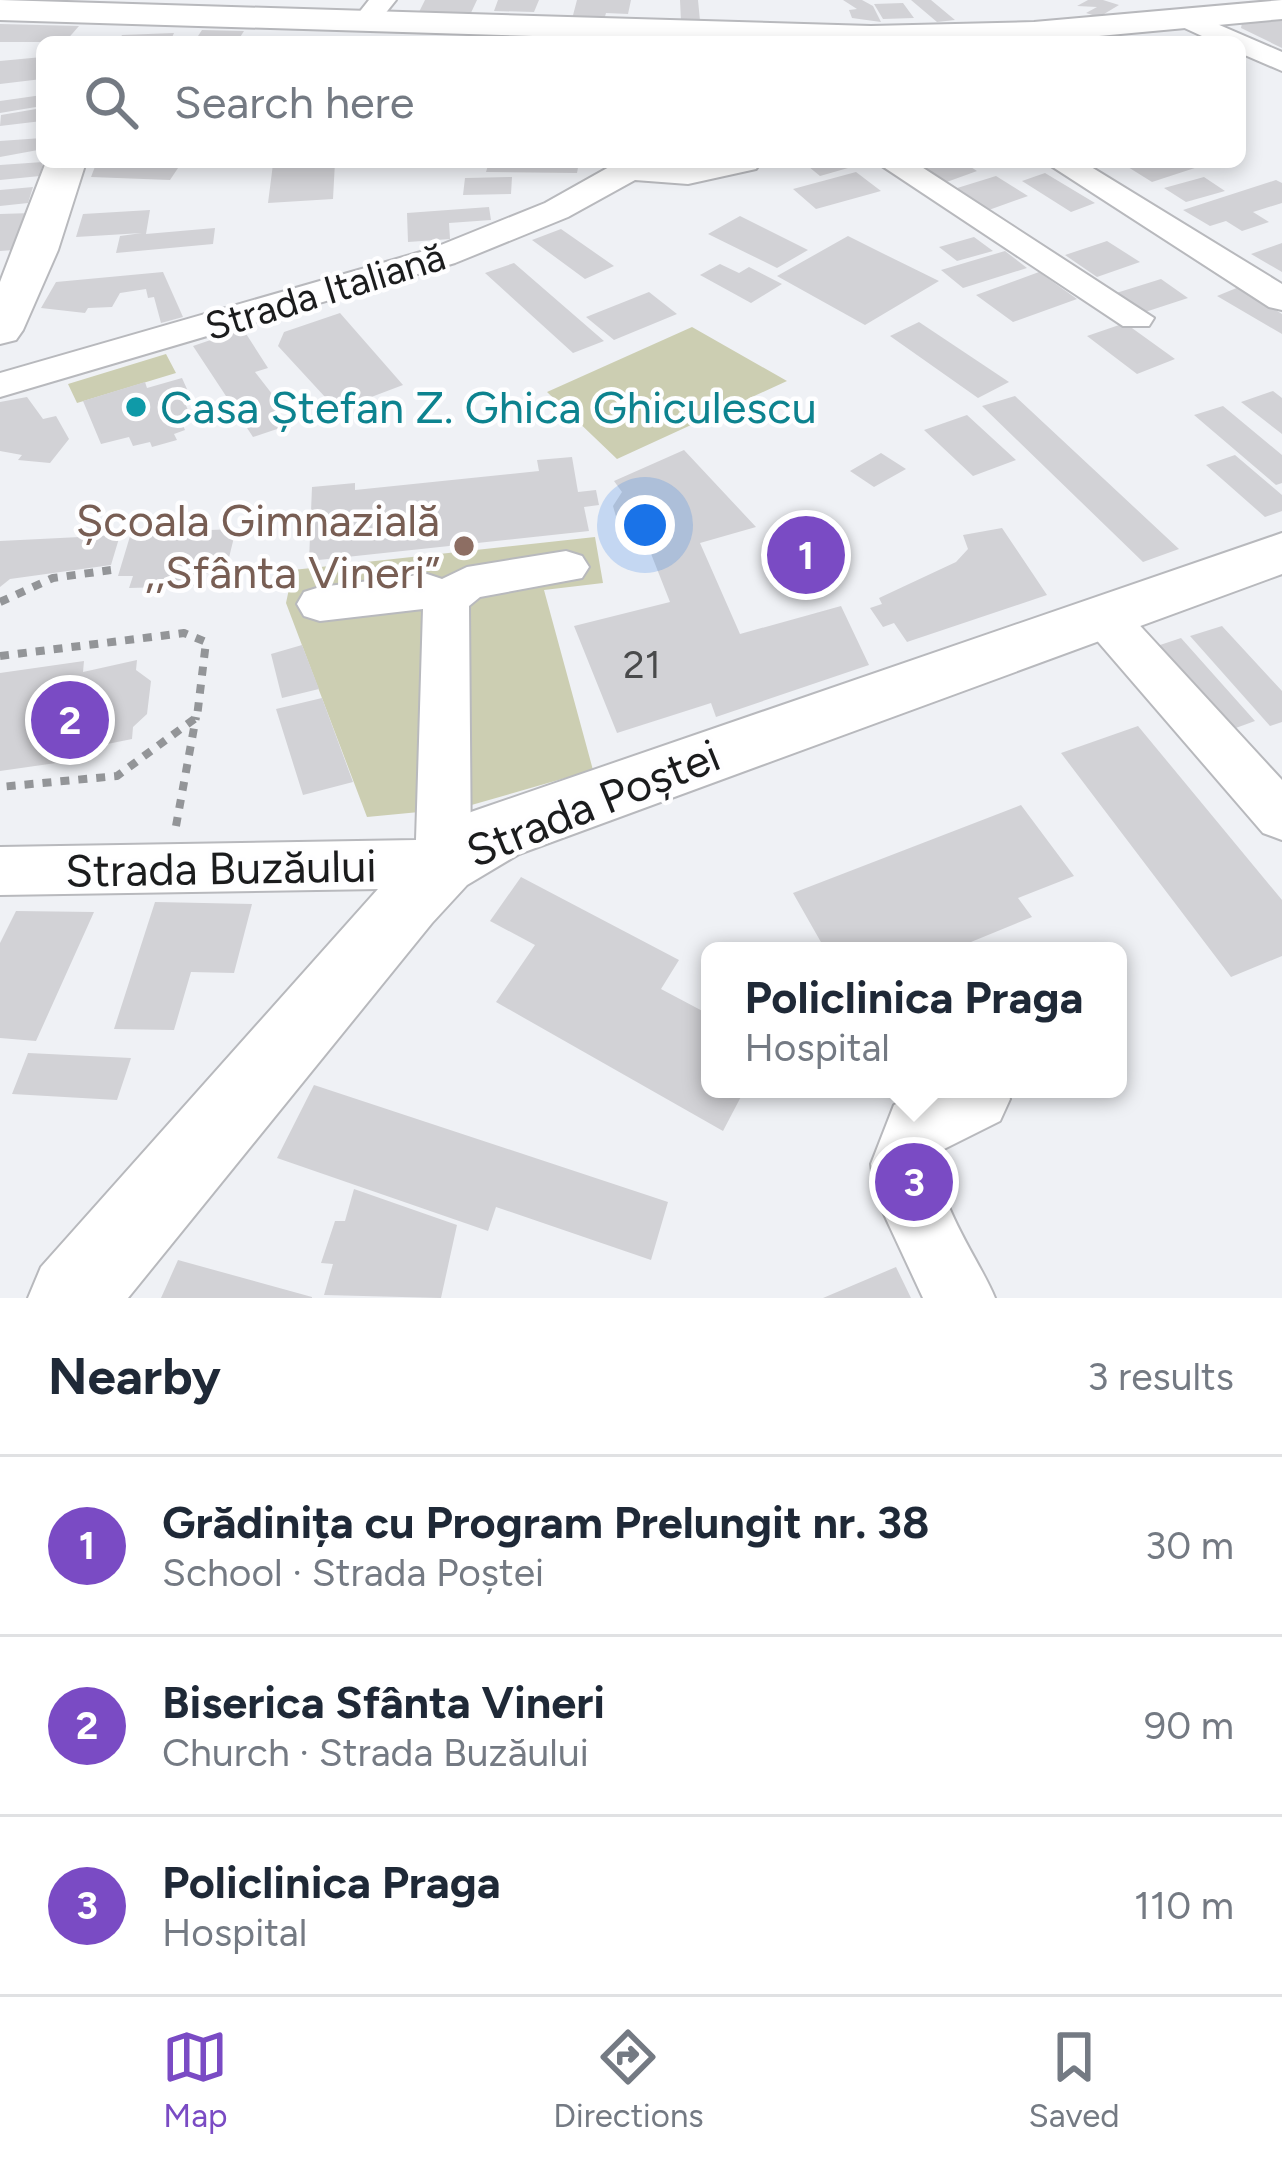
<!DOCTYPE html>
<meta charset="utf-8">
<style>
body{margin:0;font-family:Figtree,sans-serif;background:#f2f2f3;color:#1f2937}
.you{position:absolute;left:645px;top:525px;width:42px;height:42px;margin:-30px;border:9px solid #fff;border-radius:50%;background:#1a73e8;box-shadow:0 0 0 18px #1a73e833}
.badge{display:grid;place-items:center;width:78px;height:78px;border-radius:50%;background:#7a4bc4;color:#fff;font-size:39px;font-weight:700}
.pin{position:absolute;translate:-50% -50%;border:6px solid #fff;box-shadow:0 3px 12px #0006}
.popup{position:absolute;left:701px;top:942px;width:426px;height:156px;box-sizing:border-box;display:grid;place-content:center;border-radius:18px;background:#fff;filter:drop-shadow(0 3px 9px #0005);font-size:39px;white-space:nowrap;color:#747a83}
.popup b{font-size:45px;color:#1f2937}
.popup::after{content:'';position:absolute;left:50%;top:100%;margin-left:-24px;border:24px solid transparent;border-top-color:#fff}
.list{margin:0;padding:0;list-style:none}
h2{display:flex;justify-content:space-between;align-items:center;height:156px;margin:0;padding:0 48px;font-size:51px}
h2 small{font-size:39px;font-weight:400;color:#747a83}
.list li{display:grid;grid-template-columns:78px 1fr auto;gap:36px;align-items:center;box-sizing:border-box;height:180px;padding:0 48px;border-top:3px solid #e0e1e3}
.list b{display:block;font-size:45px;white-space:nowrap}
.list p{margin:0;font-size:39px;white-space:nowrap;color:#747a83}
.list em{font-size:39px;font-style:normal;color:#747a83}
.icon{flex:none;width:66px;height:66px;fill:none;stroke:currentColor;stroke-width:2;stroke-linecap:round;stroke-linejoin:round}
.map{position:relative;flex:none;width:1282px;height:1298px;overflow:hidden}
.search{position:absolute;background:#fff;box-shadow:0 6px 18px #0003;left:36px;right:36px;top:36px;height:132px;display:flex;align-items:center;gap:30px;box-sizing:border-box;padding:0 42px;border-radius:18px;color:#747a83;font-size:45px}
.sheet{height:696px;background:#fff}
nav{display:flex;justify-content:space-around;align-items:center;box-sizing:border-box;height:168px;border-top:3px solid #e0e1e3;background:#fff;font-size:33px;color:#747a83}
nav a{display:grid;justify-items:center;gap:6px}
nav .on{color:#7a4bc4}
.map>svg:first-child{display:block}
.green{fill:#ccceb2}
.building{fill:#d2d2d6}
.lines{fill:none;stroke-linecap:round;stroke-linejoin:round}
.minor-casing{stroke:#b8b9bd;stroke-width:4}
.major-casing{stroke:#b8b9bd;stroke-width:4}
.path{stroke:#939598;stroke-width:8;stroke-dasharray:9 9;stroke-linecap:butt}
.minor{fill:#fff;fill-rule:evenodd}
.major{fill:#fff;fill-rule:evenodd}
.culture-dot{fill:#0f9aa8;stroke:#fefeff;stroke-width:4.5}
.education-dot{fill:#8d6e63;stroke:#fefeff;stroke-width:4.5}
.labels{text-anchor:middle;stroke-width:9;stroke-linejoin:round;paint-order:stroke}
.far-street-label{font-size:39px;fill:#1b1c1d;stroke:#fefeff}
.number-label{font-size:39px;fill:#494a4b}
.culture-label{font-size:45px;fill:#0d838f;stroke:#fefeff;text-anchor:start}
.education-label{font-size:45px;fill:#785e54;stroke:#fefeff;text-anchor:end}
.street-label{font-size:45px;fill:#1b1c1d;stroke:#fefeff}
</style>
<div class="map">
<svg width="1282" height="1298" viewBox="0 0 1282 1298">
<rect width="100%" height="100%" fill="#eff1f5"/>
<!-- green -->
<path class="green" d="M692 327 787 381 617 459 547 392Z
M166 354 176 373 77 403 68 384Z
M595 537 603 583 544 590 593 770 461 808 367 817 286 603 293 570Z"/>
<!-- building -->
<path class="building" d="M425 0H477L469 17 419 12Z
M498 0H539L534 12 494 11Z
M577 0H631L628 14 606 13 604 20 572 19Z
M680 0H698L700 21H681Z
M843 0H862L873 6 881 22 852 18 849 10 857 9Z
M911 0H931L955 20 937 22Z
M1088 0H1103L1119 5 1099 17 1086 13 1097 7 1077 6Z
M903 3 914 18 883 19 874 4Z
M1282 19V48L1241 28 1242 23Z
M0 24 79 26 65 42H0Z
M202 30 244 31 237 42H194Z
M174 33 170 42H118L122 35Z
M42 57V79L0 84V61Z
M42 95V106L0 113V101Z
M42 108V121L0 126 1 115Z
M42 138 38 150 0 157V141Z
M43 162 40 176 0 180V165Z
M182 162 170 180 91 177 96 164Z
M305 162H335L333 199 268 203 273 164Z
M489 162H579L577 173 486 172Z
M803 162H850L855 166 820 176Z
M933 162H963L977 171 944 183 919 167Z
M1120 162H1210V163L1152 182Z
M856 172 881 191 816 209 793 189Z
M1045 173 1095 203 1071 212 1022 181Z
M996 176 1028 196 986 211 954 189Z
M512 177 511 194 463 195 465 178Z
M1204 177 1225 191 1186 202 1164 188Z
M1276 180 1282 183V203L1253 212 1269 222 1242 231 1226 221 1210 226 1183 210Z
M33 187 28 203 0 206V190Z
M489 207 491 220 449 223 450 239 408 242 407 213Z
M150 210 146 234 215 228 213 244 116 253 120 236 142 233 76 237 83 214Z
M32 213 14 250 0 251V214Z
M740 216 808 250 777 268 708 234Z
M561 229 614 266 585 279 532 240Z
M848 236 882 253 939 281 865 325 777 276Z
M974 237 993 251 957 261 939 247Z
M1107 241 1140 262 1097 277 1065 255Z
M1282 243V272L1251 254Z
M1005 251 1027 268 963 288 941 270Z
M514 263 604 341 573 353 485 273Z
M720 264 739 273 749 267 782 284 751 303 700 275Z
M163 272 183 317 161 323 154 297 148 298 146 289 120 293 112 307 88 308 85 313 41 308 56 282Z
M1039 272 1077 299 1013 322 976 295Z
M1161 279 1188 298 1139 314 1113 294Z
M1239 287 1282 314V334L1217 296Z
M649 292 677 314 614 340 586 317Z
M340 313 403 385 337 410 278 346 284 332Z
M919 322 1009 382 978 398 890 336Z
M1125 323 1175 359 1137 374 1087 336Z
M243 329 268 368 255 372 283 408 274 411 286 426 253 437 193 346Z
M182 378 191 398 184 400 189 413 179 416 185 430 174 434 177 440 152 447 150 442 133 446 129 437 101 444 83 401 145 382 147 388Z
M1273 391 1282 398V434L1241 402Z
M1015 396 1179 549 1143 562 982 406Z
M27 397 43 419 56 416 69 439 50 463 18 460 22 455 0 451V402Z
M1223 406 1282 455V483L1276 485 1194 415Z
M967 415 1016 460 973 476 924 430Z
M684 450 756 527 700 543 740 634 841 606 869 665 716 717 711 703 617 733 574 626 670 602 646 541 630 535 617 520 613 506 622 492 614 481Z
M881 453 906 469 874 487 850 471Z
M1235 455 1282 495V511L1265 517 1206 465Z
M572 457 578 492 596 490 599 505 584 507 589 531 309 561 312 487 355 483V490L539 471 537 460Z
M1002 528 1047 595 907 642 894 623 883 627 870 608 882 604 879 598 956 562 968 549 963 535Z
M236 529 225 574H205L201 586 129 588 133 576H118L131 533Z
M120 535 111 565 10 579 0 587V541Z
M1222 626 1282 691V722L1270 726 1190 636Z
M1181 638 1255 721 1222 733 1148 649Z
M302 645 319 689 282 698 271 654Z
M137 660 136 670 151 681 147 714 133 727 132 739 78 750 77 760 0 771V673L84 661 83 672Z
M322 698 353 782 303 795 276 709Z
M1138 726 1282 900V956L1231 977 1061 753Z
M1021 805 1074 876 1018 898 1032 917 949 951H900L894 942 873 951H826L793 893Z
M521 877 679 960 661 989 710 1015V1089H745L723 1131 496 1002 535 945 490 921Z
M155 902 252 904 234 973 191 972 174 1030 114 1029Z
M16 911 94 912 36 1041 0 1038V943Z
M28 1053 131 1058 117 1100 12 1094Z
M314 1085 668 1202 651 1260 496 1207 488 1231 277 1158Z
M354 1189 457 1225 441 1298 324 1295 333 1264 321 1263 335 1221H345Z
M178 1260 312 1297V1298H161Z
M896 1267 911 1298H823Z"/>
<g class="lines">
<defs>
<path id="minor" d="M369 0H396L372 30H354L350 24Z
M1187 11 1282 52V71L1240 53V42H1215L1178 25 1174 19 1178 13Z
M618 162H761L756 169 688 184 635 180 568 217 455 263 0 397V373L431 249 545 203Z
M876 162H914L1154 318 1149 326H1123Z
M1045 162H1083L1282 284V310L1269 307Z
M566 551 582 556 589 567 582 578 480 597 469 606 471 864 463 881 443 888 0 895V847L416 840 423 609 320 621 304 616 297 604 304 592 320 587 427 574 442 579 467 567Z
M1104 600 1121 605 1282 780V840L1263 833 1087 629 1081 617 1087 605Z
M929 1089H1006L1010 1099 1000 1121 942 1150C927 1191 979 1258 995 1298H923L875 1195 871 1164 894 1105Z"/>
<path id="major" d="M0 0 871 26 1034 22 1282 0V19L1034 42H736L0 20Z
M46 162H86L58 250 23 330 16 340 0 344V282Z
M1282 533V574L519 854 467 885 432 923 128 1298H28L41 1267 419 843 471 812Z"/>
</defs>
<!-- minor casing -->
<use href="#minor" class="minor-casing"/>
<!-- major casing -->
<use href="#major" class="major-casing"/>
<!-- path -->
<path class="path" d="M0 602 53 578 111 570
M0 656 184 633 206 642 197 717 117 776 0 787
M176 826 196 717"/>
<!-- minor -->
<use href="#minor" class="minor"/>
<!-- major -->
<use href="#major" class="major"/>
</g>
<!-- markers -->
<circle class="culture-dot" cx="136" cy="407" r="12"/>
<circle class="education-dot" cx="464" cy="546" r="12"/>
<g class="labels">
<!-- far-street labels -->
<g class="far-street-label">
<text transform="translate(325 291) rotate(-17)" y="14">Strada Italiană</text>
</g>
<!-- number labels -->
<g class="number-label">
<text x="642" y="678">21</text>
</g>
<!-- culture labels -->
<g class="culture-label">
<text x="160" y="423">Casa Ștefan Z. Ghica Ghiculescu</text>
</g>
<!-- education labels -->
<g class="education-label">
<text x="440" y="536">Școala Gimnazială<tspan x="440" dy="52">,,Sfânta Vineri”</tspan></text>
</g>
<!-- street labels -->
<g class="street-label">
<text transform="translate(593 803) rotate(-22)" y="16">Strada Poștei</text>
<text transform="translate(221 868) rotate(-1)" y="16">Strada Buzăului</text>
</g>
</g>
</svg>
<div class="you"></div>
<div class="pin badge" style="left:806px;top:555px">1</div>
<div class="pin badge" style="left:70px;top:720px">2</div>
<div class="pin badge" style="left:914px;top:1182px">3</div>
<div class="popup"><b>Policlinica Praga</b>Hospital</div>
<div class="search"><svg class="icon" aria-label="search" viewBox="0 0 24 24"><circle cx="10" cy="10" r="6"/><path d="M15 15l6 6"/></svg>Search here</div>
</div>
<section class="sheet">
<h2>Nearby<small>3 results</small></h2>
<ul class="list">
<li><span class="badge">1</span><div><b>Grădinița cu Program Prelungit nr. 38</b><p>School · Strada Poștei</p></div><em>30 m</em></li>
<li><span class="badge">2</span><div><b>Biserica Sfânta Vineri</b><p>Church · Strada Buzăului</p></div><em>90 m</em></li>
<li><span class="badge">3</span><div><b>Policlinica Praga</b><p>Hospital</p></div><em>110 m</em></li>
</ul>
</section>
<nav>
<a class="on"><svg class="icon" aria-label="map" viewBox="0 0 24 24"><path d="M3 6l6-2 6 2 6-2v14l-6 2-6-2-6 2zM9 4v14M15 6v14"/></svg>Map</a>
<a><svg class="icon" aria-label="directions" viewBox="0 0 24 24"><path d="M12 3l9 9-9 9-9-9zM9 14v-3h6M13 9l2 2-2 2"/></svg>Directions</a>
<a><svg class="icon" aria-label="saved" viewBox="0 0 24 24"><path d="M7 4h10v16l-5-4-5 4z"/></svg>Saved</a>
</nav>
